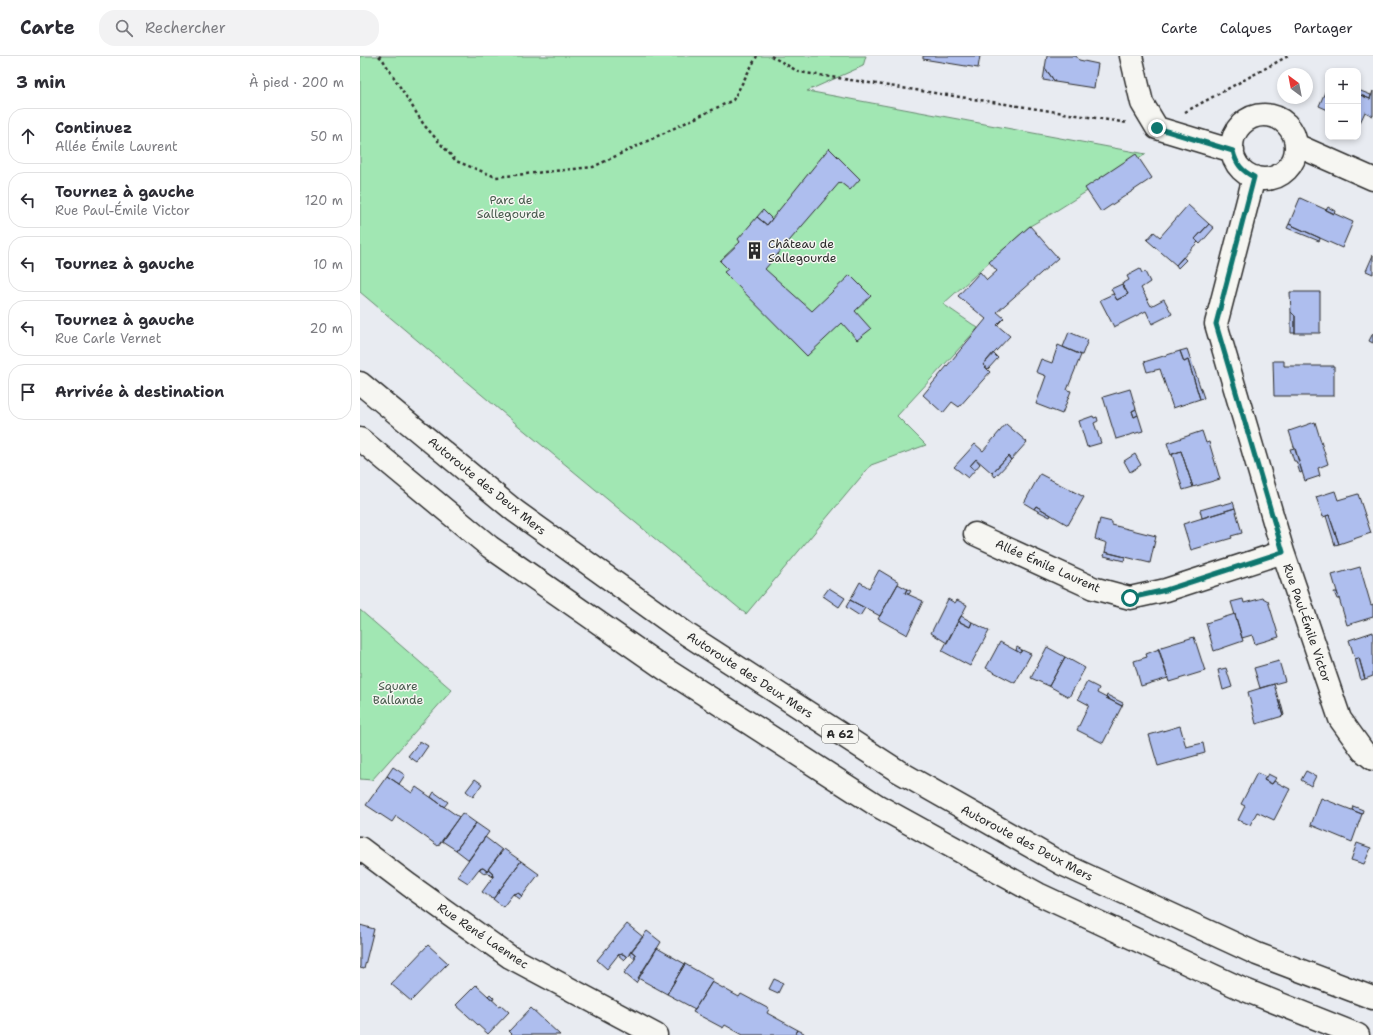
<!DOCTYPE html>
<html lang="fr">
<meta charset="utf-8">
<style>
body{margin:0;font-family:"Shantell Sans",sans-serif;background:#f2f2f3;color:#2b2b33}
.controls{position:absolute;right:12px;top:12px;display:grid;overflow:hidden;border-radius:8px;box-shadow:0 2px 6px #0003}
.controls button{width:36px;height:36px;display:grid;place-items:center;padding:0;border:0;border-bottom:1px solid #e1e1e2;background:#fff;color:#2b2b33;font:20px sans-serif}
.compass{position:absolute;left:917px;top:12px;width:36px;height:36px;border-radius:50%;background:#fff;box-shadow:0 2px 6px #0003;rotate:328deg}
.stop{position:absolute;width:12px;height:12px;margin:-9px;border:3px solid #0f766e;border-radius:50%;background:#fff}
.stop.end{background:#0f766e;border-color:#fff;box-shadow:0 1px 4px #0008}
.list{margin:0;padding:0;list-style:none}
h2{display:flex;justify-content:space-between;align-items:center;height:52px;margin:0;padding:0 16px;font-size:17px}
h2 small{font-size:13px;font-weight:400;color:#7c7c81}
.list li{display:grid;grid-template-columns:26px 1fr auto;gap:12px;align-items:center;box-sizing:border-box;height:56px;margin:0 8px 8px;padding:0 8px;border:1px solid #e1e1e2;border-radius:16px}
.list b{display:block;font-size:15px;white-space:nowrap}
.list p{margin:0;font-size:13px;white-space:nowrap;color:#7c7c81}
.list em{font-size:13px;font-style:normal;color:#7c7c81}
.icon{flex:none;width:22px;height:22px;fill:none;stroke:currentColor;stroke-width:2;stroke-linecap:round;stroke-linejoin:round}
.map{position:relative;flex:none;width:1013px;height:979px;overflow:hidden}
header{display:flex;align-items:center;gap:24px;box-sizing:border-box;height:56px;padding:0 20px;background:#fff;border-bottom:1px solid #e1e1e2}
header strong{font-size:19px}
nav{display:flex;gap:22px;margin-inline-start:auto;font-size:14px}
.search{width:280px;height:36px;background:#f2f2f3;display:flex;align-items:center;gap:10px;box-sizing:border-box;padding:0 14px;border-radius:16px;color:#7c7c81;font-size:15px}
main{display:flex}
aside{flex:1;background:#fff}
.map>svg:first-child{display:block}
.green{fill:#a1e7b3;stroke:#66896f}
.building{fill:#aebeee;stroke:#2b2b2b}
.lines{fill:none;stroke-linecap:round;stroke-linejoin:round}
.minor-casing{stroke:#2b2b2b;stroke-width:25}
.motorway-casing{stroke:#2b2b2b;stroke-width:25}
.path{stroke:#2b2b2b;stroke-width:2.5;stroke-dasharray:3 3;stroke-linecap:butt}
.minor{stroke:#f6f6f2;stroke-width:22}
.motorway{stroke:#f6f6f2;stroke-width:22}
.route{stroke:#0f766e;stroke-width:5}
.labels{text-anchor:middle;stroke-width:3;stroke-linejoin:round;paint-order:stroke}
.shield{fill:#f6f6f2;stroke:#686867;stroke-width:1}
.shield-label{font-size:11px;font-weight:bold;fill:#2b2b2b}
.park-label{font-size:12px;fill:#485a4d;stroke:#f6f6f2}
.poi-label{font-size:12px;fill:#2b2b2b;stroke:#f6f6f2;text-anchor:start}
.street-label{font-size:12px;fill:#2b2b2b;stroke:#f6f6f2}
</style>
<header>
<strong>Carte</strong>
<div class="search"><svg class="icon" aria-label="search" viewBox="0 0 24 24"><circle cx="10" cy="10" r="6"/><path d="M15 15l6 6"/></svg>Rechercher</div>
<nav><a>Carte</a><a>Calques</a><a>Partager</a></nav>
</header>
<main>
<aside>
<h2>3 min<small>À pied · 200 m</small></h2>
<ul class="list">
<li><svg class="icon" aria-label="ahead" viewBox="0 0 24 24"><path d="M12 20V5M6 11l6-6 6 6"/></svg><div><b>Continuez</b><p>Allée Émile Laurent</p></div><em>50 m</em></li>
<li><svg class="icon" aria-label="left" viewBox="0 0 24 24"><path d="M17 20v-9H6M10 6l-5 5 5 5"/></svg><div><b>Tournez à gauche</b><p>Rue Paul-Émile Victor</p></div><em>120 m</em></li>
<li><svg class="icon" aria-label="left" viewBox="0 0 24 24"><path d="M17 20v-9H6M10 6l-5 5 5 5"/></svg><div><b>Tournez à gauche</b></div><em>10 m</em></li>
<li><svg class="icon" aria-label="left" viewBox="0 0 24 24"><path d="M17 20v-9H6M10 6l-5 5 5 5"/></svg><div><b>Tournez à gauche</b><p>Rue Carle Vernet</p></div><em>20 m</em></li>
<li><svg class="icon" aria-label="arrive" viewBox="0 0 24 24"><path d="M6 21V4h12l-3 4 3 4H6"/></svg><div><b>Arrivée à destination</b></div></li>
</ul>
</aside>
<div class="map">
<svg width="1013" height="979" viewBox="0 0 1013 979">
<rect width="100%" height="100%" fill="#e8ebf1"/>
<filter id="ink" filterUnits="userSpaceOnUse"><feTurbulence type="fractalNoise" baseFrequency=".025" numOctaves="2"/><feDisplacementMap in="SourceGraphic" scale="8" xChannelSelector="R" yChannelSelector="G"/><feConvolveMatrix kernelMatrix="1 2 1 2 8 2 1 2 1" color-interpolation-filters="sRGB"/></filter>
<g filter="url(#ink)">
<!-- green -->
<path class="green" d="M0 0H506L503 10 447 35 786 98 691 158 670 170 583 248 618 272 537 360 566 389 511 409 386 558 160 371 0 236Z
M0 554 92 634 12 724 0 723Z"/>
<!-- building -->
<path class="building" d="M563 0H620L618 12 563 3Z
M687 0H716L719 4 738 8 734 32 695 26 685 12Z
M685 12 695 26 683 24Z
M968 29V54L959 50Z
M998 34 1011 39 1010 43 998 38Z
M1013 35V60L1005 56 998 71V38L1010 43Z
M469 92 500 123 490 134 480 126 405 213 452 255 490 219 511 240 495 255 511 273 497 284 482 267 447 300 364 216 368 213 360 205 380 186 378 183 397 161 407 169Z
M776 98 792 122 741 156 725 132Z
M940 142 993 166 982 192 929 168Z
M828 149 849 168 835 183 838 186 816 209 787 184 794 176 800 181Z
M968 151 975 155 974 158 966 154Z
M403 154 412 163 407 169 397 161Z
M849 168 854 172 840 188 835 183Z
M929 168 960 182V183L959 185 927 172Z
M670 170 698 202 637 256 644 262 637 269 650 280 623 309 630 316 599 351 592 346 583 357 563 339 626 263 598 240 620 216 627 224 637 215 629 206Z
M1013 199V218L1006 215Z
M823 201 826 204 818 212 816 209Z
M780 213 782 217 785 216 790 226 781 232 791 250 804 243 812 258 792 268 786 255 754 271 740 244 753 238 757 244 768 238 762 228 769 224 767 220Z
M762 228 768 238 757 244 751 233Z
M930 236H960V277H935V260L931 256Z
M931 256 935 260V277H931Z
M709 276 728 284 722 299 703 291Z
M1013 277V287L1009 285Z
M698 289 721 299 707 334 711 335 702 358 676 348 686 320 676 316 681 303 692 307Z
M827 293 844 342 840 343 828 304 824 306 820 295Z
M820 295 824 306 828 304 840 343 813 352 800 313 787 316 784 306Z
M633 297 638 302 628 313 623 309Z
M913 305H924V310H974V340H914Z
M770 333 776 353 772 355 774 361 778 359 783 375 756 383 743 341Z
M776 353 778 359 774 361 772 355Z
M733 360 734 362 737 361 738 365 734 367 741 387 727 391 719 365Z
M955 366 968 408 958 412 960 420 945 425 929 375Z
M646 368 667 386 651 404 648 400 632 417 616 403 610 410 615 414 608 422 594 411 615 388 623 395Z
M842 375 846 387 849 386 860 423 833 431 821 395 811 399 807 387Z
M935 392 942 416 940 417 936 405H934L930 393Z
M821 395 833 431 823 434 812 398Z
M775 398 781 409 770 416 764 405Z
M648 400 651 404 635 421 632 417Z
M616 403 620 408 615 414 610 410Z
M680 418 724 441 708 469 676 450 674 453 664 447Z
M975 435 978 444 998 438 1011 477 979 488 969 459 963 461 956 441Z
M873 446 875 452 842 462 840 454 861 448 862 449Z
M676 450 691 459 690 461 674 453Z
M875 452 882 477 871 480 872 482 831 494 823 468Z
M969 459 979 488 975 489 966 460Z
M740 463 752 466V469L796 480 790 507 745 496 747 487 735 483Z
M745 496 765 501 764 505 744 500Z
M1000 511 1011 549 1013 548V561L987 569 972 519Z
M519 514 539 526 520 560 490 544 500 526 509 532Z
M538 528 547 533 545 537 563 545 547 579 518 563Z
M469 532 485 542 479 551 463 540Z
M547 533 551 535 549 538 545 537Z
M974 536H977L979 543H977Z
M903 542 908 545 919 581 895 588 892 579 882 582 871 546 883 543 884 547Z
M588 543 595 547 597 544 607 549 587 587 571 577Z
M490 544 505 552 500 560 486 551Z
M875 558 883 585 854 595 846 567Z
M601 560 612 566 610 571 598 565Z
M598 565 610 571 612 566 629 575 610 610 582 595Z
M1013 576V620L1005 623 999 602 995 603 989 584Z
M834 581 845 615 809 626 798 592Z
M640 586 660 597 662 594 671 598 655 627 626 612Z
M657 591 662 594 660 597 656 594Z
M687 591 705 601 689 630 671 622Z
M799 593 808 622 781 630 774 605 787 601 786 598Z
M705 601 725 612 709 641 689 630Z
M999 602 1005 623 1001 624 995 603Z
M919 605 925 625 900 632 894 612Z
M866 612 872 631 863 634 858 614Z
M727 626 739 632 737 637 762 650 743 687 717 674 729 649 718 643Z
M914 628 923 660 896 668 888 636Z
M747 639 763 647 762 650 746 642Z
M918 644H920L924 659 923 660Z
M820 670 826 691 843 687 845 697 798 710 789 679Z
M60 685 68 690 57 706 48 700Z
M33 711 45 719 39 728 27 720Z
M946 715 956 720 951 730 941 724Z
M897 717 906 721 904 724 912 728 914 725 930 733 914 764 897 756 890 769 878 764 885 750 881 748Z
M908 718 916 722 912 728 904 724Z
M27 720 52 737 56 731 99 761 78 790 36 760 32 766 6 749Z
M115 723 122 728 113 741 106 735Z
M74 736 88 746 84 751 71 741Z
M961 742 1002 758 992 786 951 769Z
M993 750 1003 754 1002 758 992 754Z
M102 757 116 767 96 794 82 785Z
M116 767 129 776 109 804 96 794Z
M125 781 142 794 127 815 123 812 119 813 108 827 97 820Z
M997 787 1011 792 1004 808 991 804Z
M144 793 161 805 133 843 122 836 133 821 132 816 128 813Z
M161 805 179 818 162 840 158 837 153 838 143 851 133 843Z
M123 812 127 815 125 818 119 813Z
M128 813 132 816 133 821 126 816Z
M158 837 162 840 160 843 153 838Z
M267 868 283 881 267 901 263 898 258 899 247 913 237 904Z
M0 869 14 873 4 913 0 912Z
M287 875 301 886 276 927 264 917 275 903V898L271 895Z
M68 889 88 907 51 945 31 928Z
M297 892 325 908 307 938 278 922Z
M271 895 275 898V903L269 898Z
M263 898 267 901 264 904 258 899Z
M325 908 353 924 335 953 307 938Z
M414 923 423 927 418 937 409 933Z
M352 926 379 941 381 938 409 953 407 957 438 974 435 979H383L365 969 363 972 333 956Z
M116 929 139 950 141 949 149 956 128 978 96 949Z
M130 938 134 942 133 944 128 940Z
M171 952 200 979H153L149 975Z
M438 974 444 977V979H435Z"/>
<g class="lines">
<defs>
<path id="minor" d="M771 0 782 47 797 72 873 95
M872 91a32 32 0 1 1 64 0a32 32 0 1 1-64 0Z
M936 89 1013 123
M894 121 856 268 923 496 980 663 1003 695 1013 703
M615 478 733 532 770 542 806 534 923 496
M0 792 49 829 150 901 296 979"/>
<path id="motorway" d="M0 327 155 455 328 579 538 715 702 808 897 898 1013 942
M0 383 130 491 305 613 518 750 678 838 880 932 998 979"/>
</defs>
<!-- minor casing -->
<use href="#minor" class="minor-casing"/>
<!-- motorway casing -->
<use href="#motorway" class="motorway-casing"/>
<!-- path -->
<path class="path" d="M19 0 23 4 64 69 96 105 136 121 233 111 373 44 397 0
M411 0 439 16 768 67
M825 56 928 0"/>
<!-- minor -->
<use href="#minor" class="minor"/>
<!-- motorway -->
<use href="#motorway" class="motorway"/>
</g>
</g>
<g class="lines" filter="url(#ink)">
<!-- route -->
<path class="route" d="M770 542 806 534 923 496 856 268 894 121C882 115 876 108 873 95L797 72"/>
</g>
<!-- icons -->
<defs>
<symbol id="building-bare" viewBox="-9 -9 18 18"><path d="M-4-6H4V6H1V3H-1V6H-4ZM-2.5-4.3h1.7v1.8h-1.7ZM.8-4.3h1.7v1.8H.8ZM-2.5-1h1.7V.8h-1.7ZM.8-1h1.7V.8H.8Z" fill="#2b2b2b" stroke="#f6f6f2" stroke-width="2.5" paint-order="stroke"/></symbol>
</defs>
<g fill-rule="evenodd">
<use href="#building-bare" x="382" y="182" width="25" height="25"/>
</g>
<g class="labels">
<!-- shield labels -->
<rect class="shield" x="462" y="669" width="36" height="18" rx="3"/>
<g class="shield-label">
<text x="480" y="682">A 62</text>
</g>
<!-- park labels -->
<g class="park-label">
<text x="151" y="148">Parc de<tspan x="151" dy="14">Sallegourde</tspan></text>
<text x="38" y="634">Square<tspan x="38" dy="14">Ballande</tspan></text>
</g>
<!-- poi labels -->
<g class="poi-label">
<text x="408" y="192">Château de<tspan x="408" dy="14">Sallegourde</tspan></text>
</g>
<!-- street labels -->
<g class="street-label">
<text transform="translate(127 430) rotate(39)" y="4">Autoroute des Deux Mers</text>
<text transform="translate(688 510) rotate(24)" y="4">Allée Émile Laurent</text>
<text transform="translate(947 567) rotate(71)" y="4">Rue Paul-Émile Victor</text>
<text transform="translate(390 619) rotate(33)" y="4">Autoroute des Deux Mers</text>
<text transform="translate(667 787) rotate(28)" y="4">Autoroute des Deux Mers</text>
<text transform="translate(123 880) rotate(34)" y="4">Rue René Laennec</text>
</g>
</g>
</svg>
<div class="controls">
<button>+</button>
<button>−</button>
</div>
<svg class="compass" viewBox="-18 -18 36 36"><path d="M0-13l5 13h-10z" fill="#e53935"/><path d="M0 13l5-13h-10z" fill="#7c7c81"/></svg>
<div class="stop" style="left:770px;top:542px"></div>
<div class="stop end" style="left:797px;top:72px"></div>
</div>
</main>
